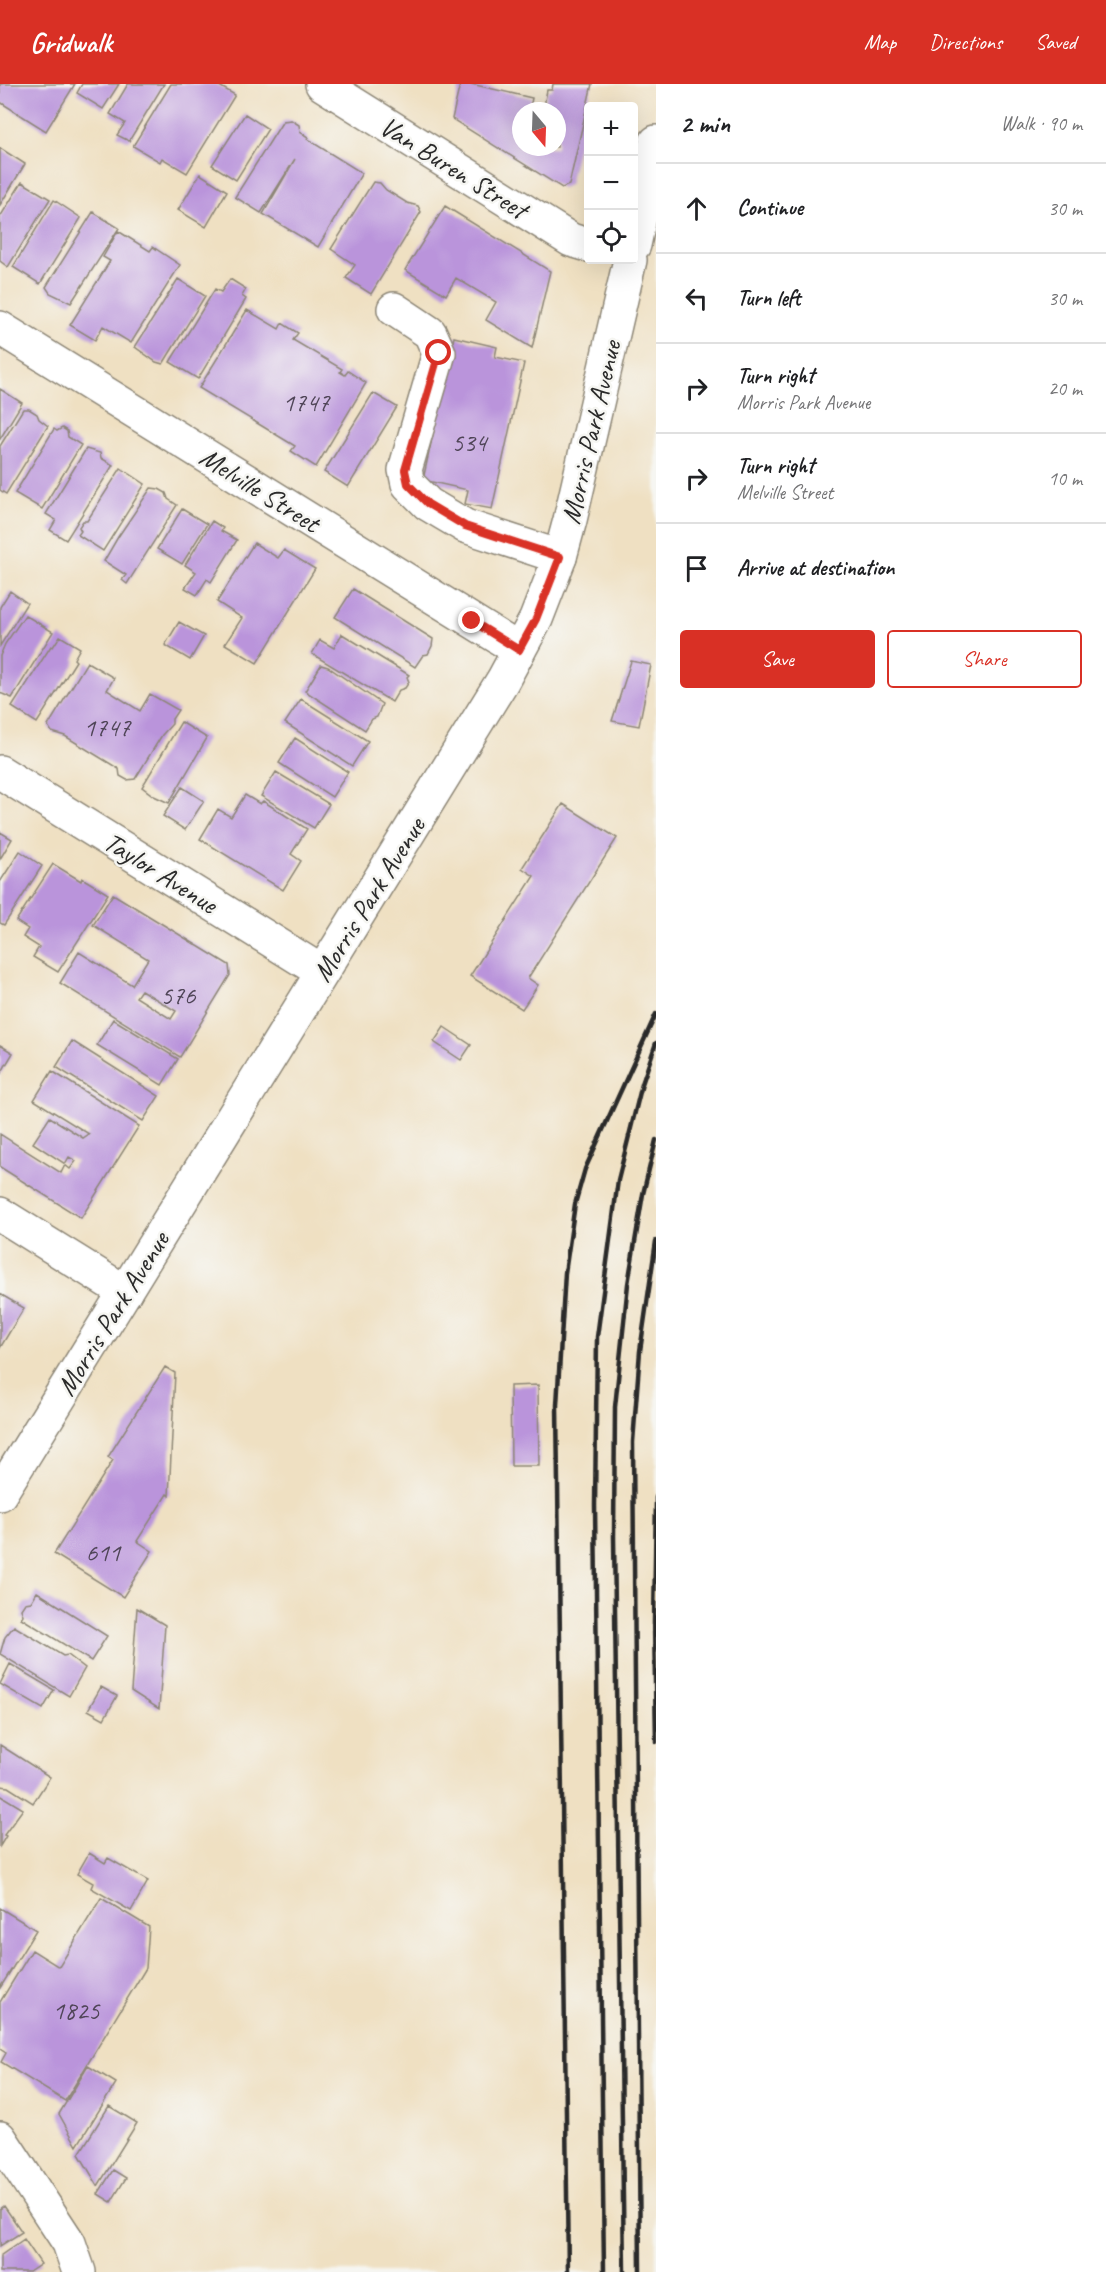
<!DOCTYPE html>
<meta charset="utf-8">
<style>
body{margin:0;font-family:Caveat,sans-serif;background:#f2f2f2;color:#202124}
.controls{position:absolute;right:18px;top:18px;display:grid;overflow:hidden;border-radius:6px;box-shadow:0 6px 24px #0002}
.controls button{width:54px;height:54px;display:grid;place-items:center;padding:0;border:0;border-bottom:2px solid #e0e0e0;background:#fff;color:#202124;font:30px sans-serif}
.compass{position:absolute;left:512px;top:18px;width:54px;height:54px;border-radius:50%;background:#fff;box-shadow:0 6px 24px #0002;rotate:161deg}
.stop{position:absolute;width:18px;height:18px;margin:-14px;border:4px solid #d93025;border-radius:50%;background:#fff}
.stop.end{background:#d93025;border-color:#fff;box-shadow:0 2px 6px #0008}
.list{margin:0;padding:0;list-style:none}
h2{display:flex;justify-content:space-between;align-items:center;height:78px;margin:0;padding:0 24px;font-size:26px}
h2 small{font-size:20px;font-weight:400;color:#757577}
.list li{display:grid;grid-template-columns:39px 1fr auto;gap:18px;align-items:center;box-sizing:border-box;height:90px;padding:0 24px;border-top:2px solid #e0e0e0}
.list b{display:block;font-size:22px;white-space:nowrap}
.list p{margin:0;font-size:20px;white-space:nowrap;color:#757577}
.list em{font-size:20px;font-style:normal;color:#757577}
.actions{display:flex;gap:12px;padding:18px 24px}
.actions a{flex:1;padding:14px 0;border:2px solid #d93025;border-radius:6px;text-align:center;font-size:21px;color:#d93025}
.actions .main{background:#d93025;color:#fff}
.icon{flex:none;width:33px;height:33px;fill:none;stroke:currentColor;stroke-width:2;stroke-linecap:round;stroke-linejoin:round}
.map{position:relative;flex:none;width:656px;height:2188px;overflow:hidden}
header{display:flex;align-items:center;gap:36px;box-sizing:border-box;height:84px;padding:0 30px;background:#d93025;color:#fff}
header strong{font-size:28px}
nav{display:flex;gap:33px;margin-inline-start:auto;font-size:21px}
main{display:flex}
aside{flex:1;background:#fff}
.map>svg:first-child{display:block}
.building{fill:#ba94db;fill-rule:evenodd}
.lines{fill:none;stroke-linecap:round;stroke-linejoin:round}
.minor-casing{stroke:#8d8676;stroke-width:36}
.major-casing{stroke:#8d8676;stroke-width:36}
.minor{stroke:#fff;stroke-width:33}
.major{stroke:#fff;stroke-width:33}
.rail{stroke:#2b2b2b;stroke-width:4.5}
.route{stroke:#d93025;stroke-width:8}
.labels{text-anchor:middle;stroke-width:5;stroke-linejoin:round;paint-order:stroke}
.number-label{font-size:26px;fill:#4f4557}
.street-label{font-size:28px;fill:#2b2b2b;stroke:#f6f6f2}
</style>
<header>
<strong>Gridwalk</strong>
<nav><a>Map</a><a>Directions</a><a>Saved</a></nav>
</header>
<main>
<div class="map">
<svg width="656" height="2188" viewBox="0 0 656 2188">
<rect width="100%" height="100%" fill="#f6f6f2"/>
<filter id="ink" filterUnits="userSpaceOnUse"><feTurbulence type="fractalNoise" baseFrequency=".0167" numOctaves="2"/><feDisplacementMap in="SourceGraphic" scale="12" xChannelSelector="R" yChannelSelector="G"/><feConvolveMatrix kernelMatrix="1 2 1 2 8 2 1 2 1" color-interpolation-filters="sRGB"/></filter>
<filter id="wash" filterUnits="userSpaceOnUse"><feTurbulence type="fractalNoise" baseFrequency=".008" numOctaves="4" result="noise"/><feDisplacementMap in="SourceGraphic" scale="24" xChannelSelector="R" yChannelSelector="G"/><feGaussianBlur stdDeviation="1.35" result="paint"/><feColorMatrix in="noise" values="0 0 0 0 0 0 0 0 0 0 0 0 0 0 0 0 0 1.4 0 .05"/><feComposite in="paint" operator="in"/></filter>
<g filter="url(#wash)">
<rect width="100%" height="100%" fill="#efe0c2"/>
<g id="blocks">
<!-- building -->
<path class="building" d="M0 0H75L46 47 0 18Z
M82 0H119L103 25 77 9Z
M128 0H164L129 57 117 51 125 39 110 30Z
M171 0H216L235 11 187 89 162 74 160 78 133 62Z
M460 0H471L532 14 530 24 537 27H521V63H557V27H543L547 6H552L553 0H592L569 101 562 104 452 35Z
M245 30 268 45 236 96 212 81Z
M291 36 299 41 300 48 308 53 307 55 362 89 318 163 263 130 295 75 261 129 235 113 283 37Z
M0 64 25 80 0 121Z
M200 90 227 107 206 143 178 126Z
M22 98 50 115 8 183 0 177V133Z
M373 98 380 99 386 106 407 119 418 122 421 128 371 210 346 194 355 181 331 165Z
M54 116 81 134 40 200 13 183Z
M445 122 550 187 532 264 486 236 496 218 456 194 446 211 405 186Z
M93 128 119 144 71 219 50 209 46 203Z
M118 147 150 167 153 163 180 181 131 259 103 242 95 256 70 241 110 177 103 173Z
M178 195 205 212 163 280 156 278 135 263Z
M230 195 246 205 242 212 246 215 198 295 170 278 215 205 221 208Z
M247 226 279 245 282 239 298 249 293 256 342 285 340 288 345 291 348 287 366 299 316 383 291 367 295 362 199 304Z
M454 253 497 263 495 273 524 279 492 425 465 420 468 406 423 396Z
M0 305 22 319 0 355Z
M373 309 397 323 348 403 324 388Z
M23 325H29L37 330 39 335 48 342 6 410 0 406V362Z
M62 344 67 347 68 353 81 361 42 425 15 409 54 345 57 347Z
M86 365 100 369 101 374 113 381 66 456 50 446 56 436 46 430Z
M121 384 145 400 103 467 78 451 81 447 79 443 83 437H87Z
M151 404 159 405 166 409 168 415 177 421 127 500 122 496 126 491 104 477 118 453Z
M182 425 207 440 182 480 157 465Z
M212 437 223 444 221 447 237 456 211 498 207 495 197 511 185 504 196 488 185 481Z
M254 459 278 474 284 466 315 485 257 579 225 560 242 534 217 518Z
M353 505 433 555 432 562 428 570 423 571 415 583 335 533Z
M10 507 27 519 0 562V523Z
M25 531 53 548 12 614 0 609V572L5 560Z
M179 538 204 552 190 576 165 561Z
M342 550 409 591 407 593 409 598 405 604 399 606 392 618 312 570 320 556 334 564Z
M60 552 80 564 74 575 76 577 37 639 12 623 51 562 53 563Z
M631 577 651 581 639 642 612 637Z
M87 578 114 594 107 606 140 627 150 610 178 626 172 635V640L162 651 135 695 127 696 120 692 119 685 65 652 52 648 48 642Z
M321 581 328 583 382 620 377 633 372 635 365 646 305 607Z
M301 615 368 657 352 682 285 639Z
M181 638 207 654 169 719 154 712 142 703Z
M295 654 348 688 332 713 279 679Z
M276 688 329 720 314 744 261 712Z
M182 703 204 717 185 746 163 732Z
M245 711 260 720 263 717 307 745 291 770 301 777 283 806 200 755 218 725 231 733Z
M563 720 617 754 528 894 538 901 522 925 470 892 534 792 522 784Z
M0 748 12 755 0 775Z
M20 767 42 782 4 841 0 839V798Z
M53 780 81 797 82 794 108 810 58 888 33 873 39 863 23 853 28 845 16 837Z
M113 810 229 881 230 891 180 973 60 899 79 868 132 901 148 875 93 841ZM141 906 176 927 171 935 136 913Z
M113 935 178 975 162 1001 97 961Z
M444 943 471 961 461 976 434 958Z
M72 957 159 1012 143 1037 56 983Z
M0 961 13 969 0 991Z
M52 987 139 1042 81 1134 0 1083V1050L61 1089 65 1081 70 1085 76 1077 69 1073 65 1080 33 1059 50 1033 83 1054 89 1050 34 1016Z
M0 1210 24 1224 0 1264Z
M165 1283 175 1289 169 1412 167 1410 137 1457 152 1467 123 1513 54 1470 113 1376 108 1373Z
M538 1301 539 1382H511L510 1302Z
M37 1508 107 1552 91 1577 21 1534 23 1531 21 1525 25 1519 31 1518Z
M137 1524 165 1541 159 1625 131 1607Z
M14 1542 63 1572 68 1571 85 1584 69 1612 0 1570 5 1553Z
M10 1580 54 1606 43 1625 0 1600Z
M101 1603 117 1612 104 1635 88 1626Z
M0 1661 50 1693 33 1719 8 1703 0 1702Z
M0 1711 23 1725 4 1751 6 1752 0 1762Z
M89 1769 105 1779 108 1774 148 1797 131 1827 91 1804 93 1799 77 1790Z
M101 1814 149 1843 146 1884 65 2017 1 1978 6 1969 0 1965V1918L32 1866 59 1883Z
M0 1824 36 1846 0 1904Z
M88 1982 116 1999 77 2062 59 2030Z
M109 2022 137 2039 98 2102 79 2070Z
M113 2086 126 2094 111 2118 98 2110Z
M4 2122 22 2148 0 2162V2125Z
M24 2155 41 2180 29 2188H0V2172Z"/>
</g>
</g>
<g filter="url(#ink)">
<use href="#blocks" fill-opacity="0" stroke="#8d8676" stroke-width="1.5"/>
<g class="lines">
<defs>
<path id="minor" d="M322 0 571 156 588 161
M394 225 430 249 439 269 405 386 408 400 428 420 465 442 560 473
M0 244 519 566
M0 688 322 888
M0 1130 125 1208
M0 2054 69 2159 79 2188"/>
<path id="major" d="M634 161 656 58
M0 1410 503 596 536 535 560 473 570 436 630 176"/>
</defs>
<!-- minor casing -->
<use href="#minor" class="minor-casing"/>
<!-- major casing -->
<use href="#major" class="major-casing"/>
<!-- minor -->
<use href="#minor" class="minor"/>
<!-- major -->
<use href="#major" class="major"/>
<!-- rail -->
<path class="rail" d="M656 1413 654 1539 656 1658
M568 2188 557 1321 565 1189 575 1120 585 1085 656 930
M604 2188 595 1421 597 1253 618 1096 642 1000 656 959
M624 2188 614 1453 615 1323 628 1200 643 1110 656 1056
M640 2188 633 1358 640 1267 656 1157"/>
</g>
</g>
<g class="lines" filter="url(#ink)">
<!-- route -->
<path class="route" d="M439 269 405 386 408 400 428 420 465 442 560 473 536 535 519 566 472 537"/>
</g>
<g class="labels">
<!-- number labels -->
<g class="number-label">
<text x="306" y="327">1747</text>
<text x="469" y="367">534</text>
<text x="107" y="652">1747</text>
<text x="178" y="920">576</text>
<text x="103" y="1477">611</text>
<text x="76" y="1935">1825</text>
</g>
<!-- street labels -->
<g class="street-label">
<text transform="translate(454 83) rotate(32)" y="10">Van Buren Street</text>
<text transform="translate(590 348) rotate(-77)" y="10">Morris Park Avenue</text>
<text transform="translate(260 405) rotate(32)" y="10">Melville Street</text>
<text transform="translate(161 788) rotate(32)" y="10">Taylor Avenue</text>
<text transform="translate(368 815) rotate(-58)" y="10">Morris Park Avenue</text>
<text transform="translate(112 1229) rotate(-58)" y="10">Morris Park Avenue</text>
</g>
</g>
</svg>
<div class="controls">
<button>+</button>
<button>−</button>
<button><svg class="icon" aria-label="locate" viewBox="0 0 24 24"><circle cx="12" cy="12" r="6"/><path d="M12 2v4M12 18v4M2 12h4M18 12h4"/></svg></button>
</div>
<svg class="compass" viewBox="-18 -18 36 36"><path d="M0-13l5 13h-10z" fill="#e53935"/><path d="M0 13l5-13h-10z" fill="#757577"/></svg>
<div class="stop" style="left:439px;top:269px"></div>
<div class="stop end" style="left:472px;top:537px"></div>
</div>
<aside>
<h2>2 min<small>Walk · 90 m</small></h2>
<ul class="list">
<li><svg class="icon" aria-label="ahead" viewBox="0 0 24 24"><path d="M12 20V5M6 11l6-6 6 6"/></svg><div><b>Continue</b></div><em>30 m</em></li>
<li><svg class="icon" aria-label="left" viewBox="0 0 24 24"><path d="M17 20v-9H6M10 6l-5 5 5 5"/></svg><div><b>Turn left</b></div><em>30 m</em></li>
<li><svg class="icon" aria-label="right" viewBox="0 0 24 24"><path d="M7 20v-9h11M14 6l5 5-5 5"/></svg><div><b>Turn right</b><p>Morris Park Avenue</p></div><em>20 m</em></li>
<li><svg class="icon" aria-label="right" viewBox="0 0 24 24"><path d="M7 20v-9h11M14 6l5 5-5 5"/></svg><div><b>Turn right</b><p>Melville Street</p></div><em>10 m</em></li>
<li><svg class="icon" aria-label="arrive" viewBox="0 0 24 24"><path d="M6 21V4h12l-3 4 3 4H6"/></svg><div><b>Arrive at destination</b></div></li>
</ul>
<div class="actions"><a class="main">Save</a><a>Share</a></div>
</aside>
</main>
